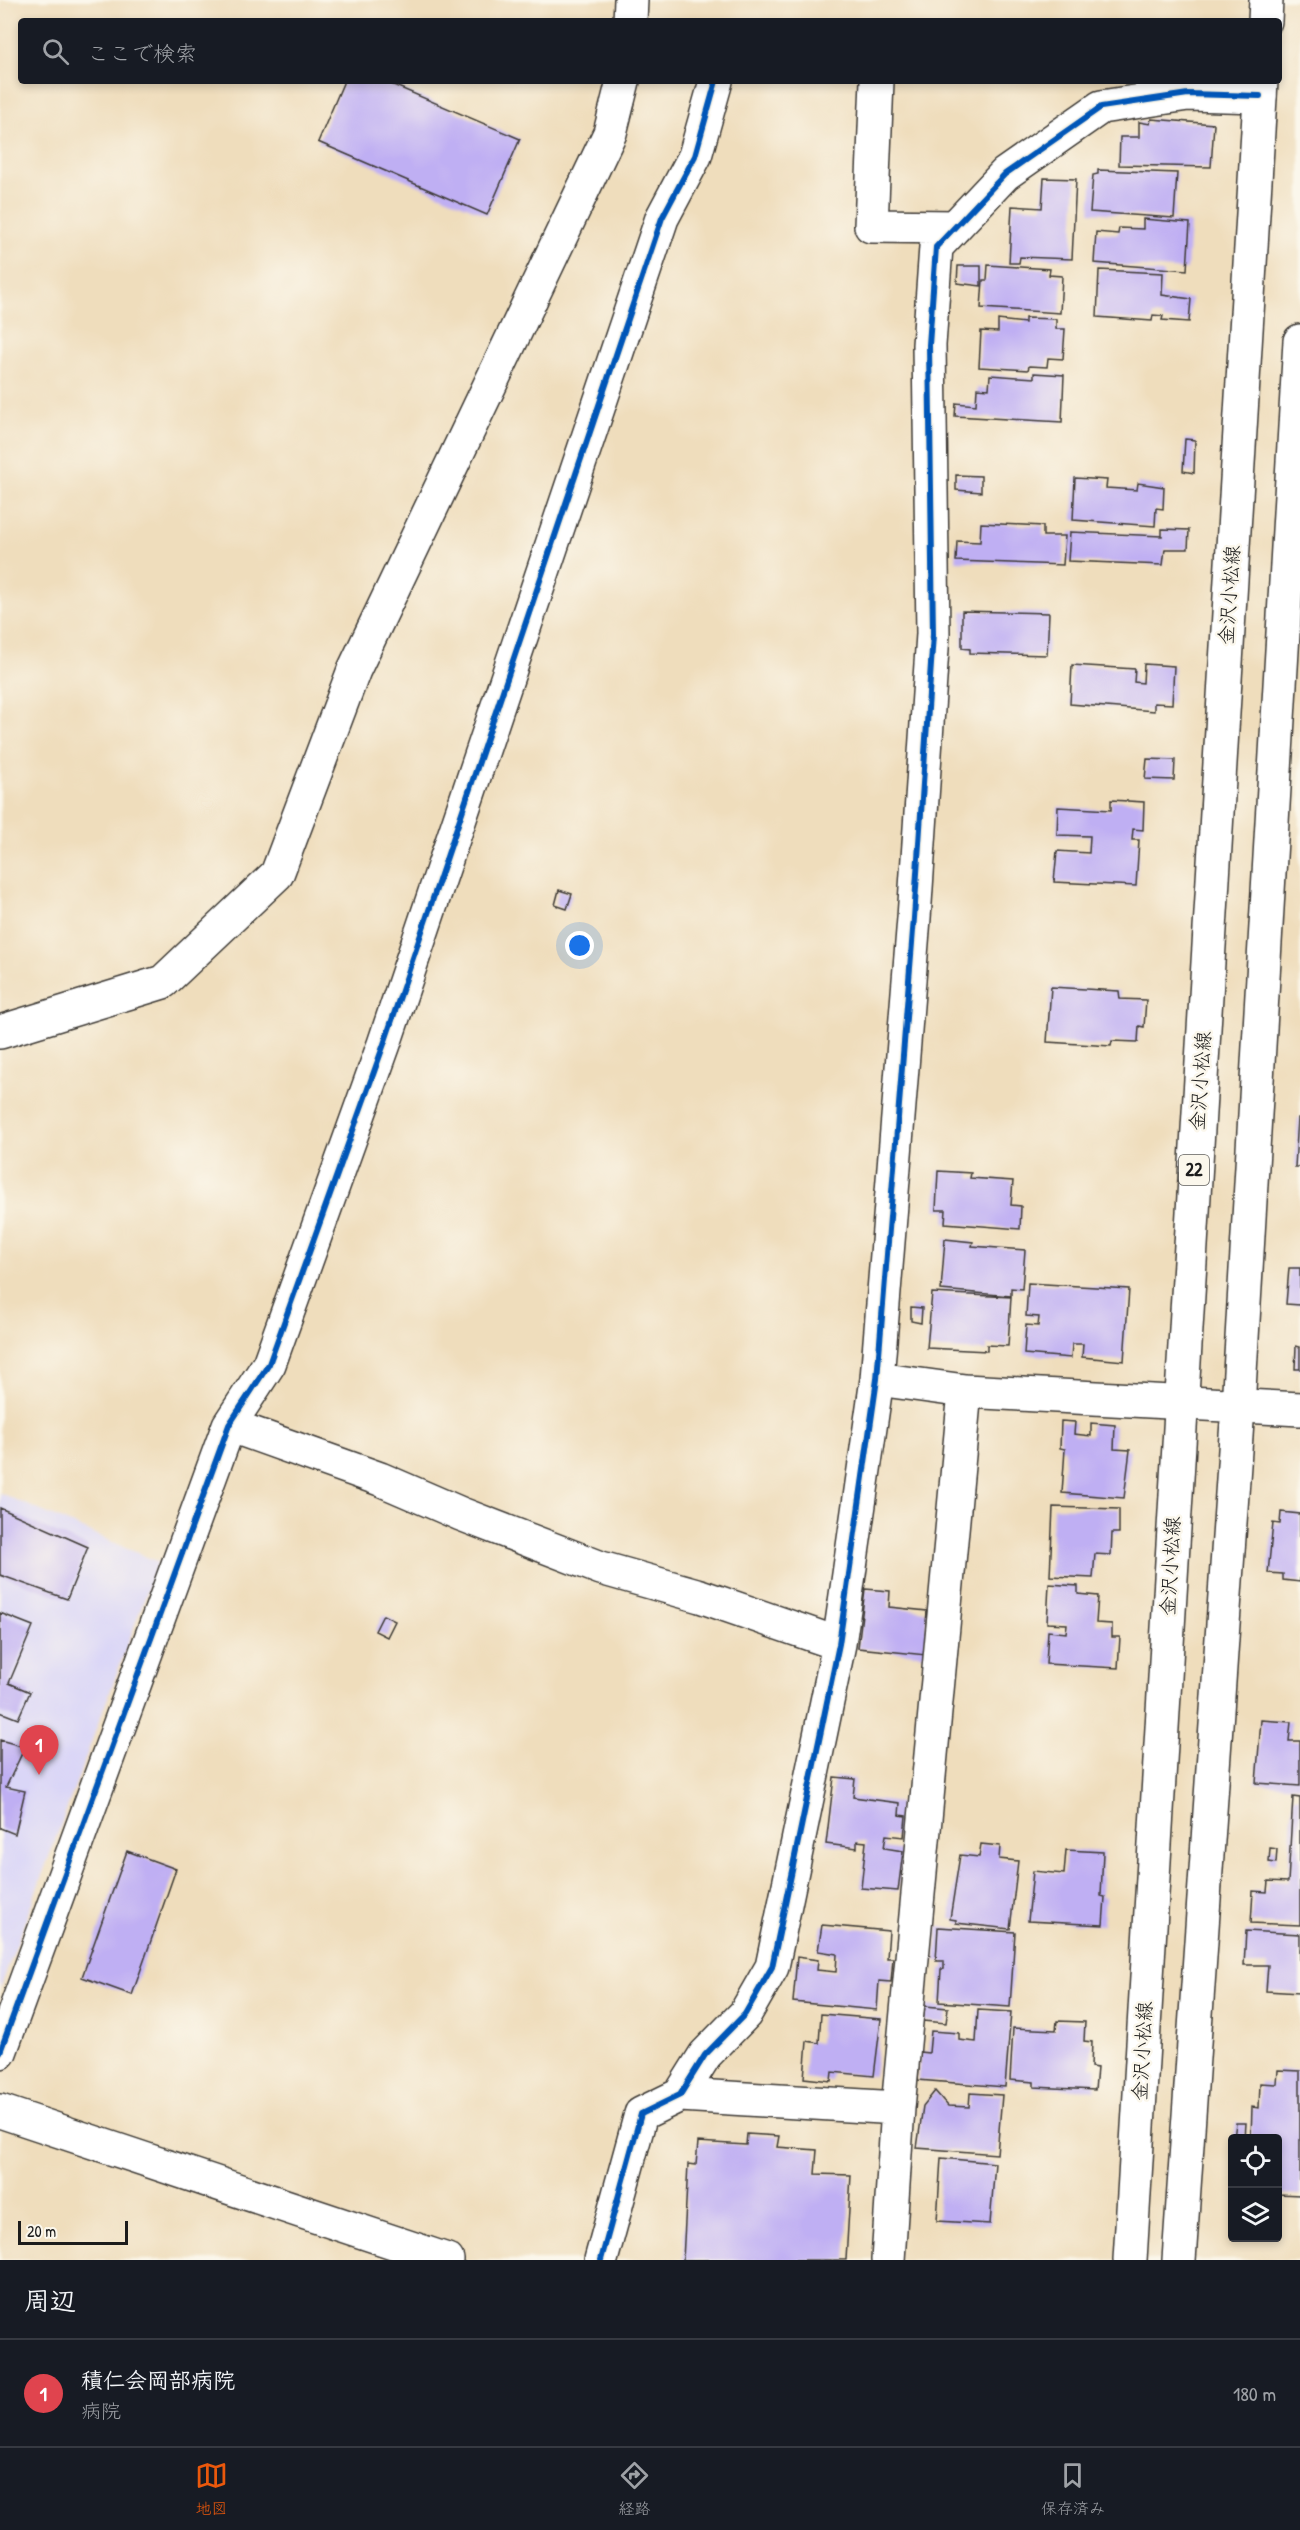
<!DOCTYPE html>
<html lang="ja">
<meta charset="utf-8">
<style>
body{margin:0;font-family:"Patrick Hand","Klee One",sans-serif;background:#20242c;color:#f1f3f6}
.controls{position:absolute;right:18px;bottom:18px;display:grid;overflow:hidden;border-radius:6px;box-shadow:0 3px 9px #0003}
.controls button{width:54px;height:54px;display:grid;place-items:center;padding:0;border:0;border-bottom:2px solid #363941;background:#171b24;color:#f1f3f6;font:30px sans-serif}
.scale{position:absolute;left:18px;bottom:15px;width:110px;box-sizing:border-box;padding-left:6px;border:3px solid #1c1c1c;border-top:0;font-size:16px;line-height:21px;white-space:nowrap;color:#1c1c1c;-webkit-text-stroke:4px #fbf7ec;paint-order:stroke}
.you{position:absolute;left:580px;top:946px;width:21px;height:21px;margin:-15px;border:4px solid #fff;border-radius:50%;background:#1a73e8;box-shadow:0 0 0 9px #1a73e833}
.badge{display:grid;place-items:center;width:39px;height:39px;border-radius:50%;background:#ea580c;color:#fff;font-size:20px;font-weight:700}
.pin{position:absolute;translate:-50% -50px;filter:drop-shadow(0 2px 3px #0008)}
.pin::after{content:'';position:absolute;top:32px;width:21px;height:18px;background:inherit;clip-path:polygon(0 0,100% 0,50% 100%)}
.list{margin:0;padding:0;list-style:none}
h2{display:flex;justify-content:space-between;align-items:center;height:78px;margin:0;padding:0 24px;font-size:26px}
h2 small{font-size:20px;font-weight:400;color:#9ea1a6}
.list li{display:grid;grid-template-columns:39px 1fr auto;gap:18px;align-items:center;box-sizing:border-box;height:108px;padding:0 24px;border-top:2px solid #363941}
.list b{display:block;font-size:22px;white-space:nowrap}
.list p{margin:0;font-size:20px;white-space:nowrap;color:#9ea1a6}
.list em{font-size:20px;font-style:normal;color:#9ea1a6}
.icon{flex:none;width:33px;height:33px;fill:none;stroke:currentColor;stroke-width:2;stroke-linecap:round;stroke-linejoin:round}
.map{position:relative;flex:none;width:1300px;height:2260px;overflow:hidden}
.search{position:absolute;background:#171b24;box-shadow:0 3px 9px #0003;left:18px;right:18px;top:18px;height:66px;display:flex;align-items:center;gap:15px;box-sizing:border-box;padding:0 21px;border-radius:6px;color:#9ea1a6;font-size:22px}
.sheet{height:186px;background:#171b24}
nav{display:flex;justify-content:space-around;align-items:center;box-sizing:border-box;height:84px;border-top:2px solid #363941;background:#171b24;font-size:16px;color:#9ea1a6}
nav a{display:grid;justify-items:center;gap:3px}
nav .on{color:#ea580c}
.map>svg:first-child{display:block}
.built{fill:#dad6f7}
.building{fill:#bfaff3}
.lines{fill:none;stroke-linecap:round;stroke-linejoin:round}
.minor-casing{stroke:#3c3934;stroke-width:36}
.primary-casing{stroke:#3c3934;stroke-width:36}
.minor{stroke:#fff;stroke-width:33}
.primary{stroke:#fff;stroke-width:33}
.cycleway-casing{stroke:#fbf7ec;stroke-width:10}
.cycleway{stroke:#0057b8;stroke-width:6}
.labels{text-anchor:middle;stroke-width:5;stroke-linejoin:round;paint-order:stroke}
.shield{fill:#fbf7ec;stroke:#5f5e5a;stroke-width:1.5}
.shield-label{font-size:18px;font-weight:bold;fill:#1c1c1c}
.street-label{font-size:20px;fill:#1c1c1c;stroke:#fbf7ec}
</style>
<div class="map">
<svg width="1300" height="2260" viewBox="0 0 1300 2260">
<rect width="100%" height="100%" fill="#fbf7ec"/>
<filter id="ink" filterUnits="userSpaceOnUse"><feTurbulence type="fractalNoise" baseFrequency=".0167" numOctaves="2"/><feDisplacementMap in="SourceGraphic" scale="12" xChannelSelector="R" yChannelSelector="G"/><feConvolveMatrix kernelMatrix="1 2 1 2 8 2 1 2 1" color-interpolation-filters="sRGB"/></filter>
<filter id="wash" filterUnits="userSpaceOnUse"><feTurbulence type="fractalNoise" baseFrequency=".008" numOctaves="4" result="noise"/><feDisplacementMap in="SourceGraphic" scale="24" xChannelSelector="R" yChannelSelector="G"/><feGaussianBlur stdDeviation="1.35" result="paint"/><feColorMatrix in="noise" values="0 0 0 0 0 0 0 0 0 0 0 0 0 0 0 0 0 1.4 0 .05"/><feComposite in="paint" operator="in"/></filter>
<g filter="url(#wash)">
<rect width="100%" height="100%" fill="#efddbc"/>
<!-- built -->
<path class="built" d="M0 1493 158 1562 0 1989Z"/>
<g id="blocks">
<!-- building -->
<path class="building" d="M344 81H384L520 139 487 215 318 142Z
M1151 119 1214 124 1211 167 1119 165 1120 137H1139V122L1150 124Z
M1098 170 1177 173 1174 218 1090 212 1093 175 1098 174Z
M1044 178 1076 179 1072 259 1020 257 1019 263H1009L1012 206 1042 208Z
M1143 219 1190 223 1187 270 1094 263 1096 232 1118 234 1119 228 1143 229Z
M988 265 1050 269 1049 275 1062 276 1060 313 981 308 983 280H987Z
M958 266H981V286L957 283Z
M1099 270 1163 273 1162 295 1191 299 1189 322 1162 320 1163 316 1153 315 1152 321 1097 317Z
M1025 318 1056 319V329H1065L1063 359 1048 358 1047 367 1029 366 1028 370 979 367 981 331 998 332V320L1025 323Z
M1034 373 1064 375 1062 422 955 416 956 403 976 405 977 388 989 389 990 375 1034 378Z
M1185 439 1195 440 1194 473 1183 471Z
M956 475 981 476V492L956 490Z
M1075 478 1107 480 1106 488 1137 490 1138 483 1164 487 1163 509 1156 508 1155 526 1073 520Z
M981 523 1043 526V536H1065L1063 565 956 561 957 541 980 542Z
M1162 529 1189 530 1188 549H1165L1163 565 1068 561 1070 532 1162 536Z
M962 611 1049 613 1047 655 970 653V649L962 648Z
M1144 664 1174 666 1172 704 1154 703V711L1070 704 1072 665 1135 669 1134 682 1143 683Z
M1147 759 1175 760 1174 780 1145 779Z
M1111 800 1144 802 1143 830 1133 829 1132 840H1139L1136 886 1054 882 1057 851 1089 853 1090 836 1057 835 1058 807 1111 810Z
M559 890 572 894 567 909 555 905Z
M1051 987 1119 991 1120 999 1146 1000 1144 1027 1139 1026 1138 1042 1112 1041 1111 1046 1047 1042Z
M1298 1118H1300V1167H1295Z
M938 1171 971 1173 970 1178 1013 1181 1011 1205 1021 1206 1020 1229 945 1223 946 1210H936Z
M945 1239 973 1242 972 1246 1025 1250 1022 1289 1011 1288V1296L941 1290Z
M1289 1268H1300V1305L1286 1304Z
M1028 1283 1129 1289 1124 1361 1082 1357 1083 1344H1072L1071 1358 1024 1354 1026 1325 1038 1326 1039 1317 1026 1316Z
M932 1293 1011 1297 1008 1346 987 1345V1351L927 1348Z
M911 1307 922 1308 921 1323 911 1321Z
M1296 1346 1300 1347V1369H1295Z
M1061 1421 1075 1422 1074 1434 1091 1436V1423L1115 1425 1114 1449 1130 1450 1124 1498 1062 1493 1065 1449 1060 1448Z
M1053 1507 1119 1509V1533H1112L1111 1555 1095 1554 1093 1578 1050 1576Z
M0 1508 88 1547 67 1599 0 1575Z
M1281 1512 1300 1514V1582L1283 1580V1574L1268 1573 1273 1523 1280 1524Z
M1049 1584 1078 1586V1594L1098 1596 1096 1623 1112 1624V1637H1120L1118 1668 1046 1664 1048 1631 1066 1633 1067 1624 1047 1623Z
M865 1589 890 1591 889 1607 927 1611 926 1629 929 1630 926 1655 858 1648Z
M0 1613 33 1626 9 1683 30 1692 18 1719 0 1712Z
M383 1615 395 1621 387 1637 375 1631Z
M1261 1720 1291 1722 1289 1741H1300V1786L1256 1783Z
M0 1740 25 1747 6 1787 25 1791 15 1834 0 1828Z
M834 1777 855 1779 853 1797 900 1803 899 1815 906 1816 904 1837 886 1835 884 1848 903 1851 898 1891 861 1888 866 1842 857 1841V1848L826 1844Z
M1293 1797 1300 1798V1925L1251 1923 1253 1891 1267 1892 1268 1881 1288 1882Z
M981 1844 1000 1846 999 1859 1018 1861 1010 1929 956 1923V1920L950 1919 960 1855 979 1857Z
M1270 1848 1277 1849 1276 1863 1269 1862Z
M1066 1850 1103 1852 1101 1896 1105 1897 1103 1925 1028 1921 1033 1871 1064 1874Z
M127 1851 176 1869 132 1995 82 1977Z
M822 1925 889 1931 887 1958H893L891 1982 879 1981 877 2010 793 2002 797 1957 818 1960 817 1970 836 1972 837 1954 818 1951Z
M938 1927 1015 1932 1010 2007 939 2002 941 1969H944V1961H936Z
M1246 1931 1300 1934V1993L1266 1991 1268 1965H1244Z
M925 2006 948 2008 946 2023 923 2021Z
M978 2010 1011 2012 1005 2087 918 2080 920 2052 929 2053 931 2031 959 2033V2040L976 2042Z
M821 2014 881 2019 874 2076 832 2072 831 2081 804 2078 807 2041 819 2043Z
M1057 2021 1085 2022 1084 2041 1092 2042 1091 2067 1097 2068 1095 2090 1034 2087V2082L1010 2080 1013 2028 1056 2030Z
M1278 2070 1300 2071V2195L1278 2194V2138H1251L1252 2107 1259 2108 1260 2083 1277 2084Z
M935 2091 948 2106 969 2107 970 2093 1002 2095 997 2154 917 2148 923 2106Z
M1236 2123H1246L1245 2138H1234Z
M747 2134 779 2136 777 2147 817 2150 815 2174 851 2175 846 2260H683L688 2164 696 2165 698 2142 746 2145Z
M941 2158 995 2163 990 2224 937 2221Z"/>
</g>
</g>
<g filter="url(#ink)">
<use href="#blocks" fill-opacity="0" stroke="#3c3934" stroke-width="1.5"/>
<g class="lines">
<defs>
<path id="minor" d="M630 21 631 0
M877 81 871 226 955 227
M0 1032 163 982 277 874 354 670 610 133 623 81
M877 1379 965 1391 1300 1409
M229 1425 380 1479 461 1514 601 1568 700 1596 839 1644
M0 2052 229 1425 269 1364 384 1044 662 218 695 156 716 81
M680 2095 898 2108
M0 2111 447 2260
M601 2260 641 2114 680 2095 705 2055 745 2014 772 1967 839 1644 877 1379 914 918 933 634 929 345 936 247 1005 174 1101 107 1188 94 1260 96
M888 2260 898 2108 965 1391"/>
<path id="primary" d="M1265 21 1266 0
M1130 2260 1261 81
M1179 2260 1238 1407 1300 341"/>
</defs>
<!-- minor casing -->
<use href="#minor" class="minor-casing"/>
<!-- primary casing -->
<use href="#primary" class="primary-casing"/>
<!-- minor -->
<use href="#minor" class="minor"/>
<!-- primary -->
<use href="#primary" class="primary"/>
<defs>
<path id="cycleway" d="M0 2052 229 1425 269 1364 384 1044 662 218 695 156 716 81
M601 2260 641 2114 680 2095 705 2055 745 2014 772 1967 839 1644 877 1379 914 918 933 634 929 345 936 247 1005 174 1101 107 1188 94 1260 96"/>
</defs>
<!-- cycleway casing -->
<use href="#cycleway" class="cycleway-casing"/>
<!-- cycleway -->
<use href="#cycleway" class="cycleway"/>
</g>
</g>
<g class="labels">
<!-- shield labels -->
<rect class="shield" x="1179" y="1155" width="30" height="30" rx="4.5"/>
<g class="shield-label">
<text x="1194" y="1176">22</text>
</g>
<!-- street labels -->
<g class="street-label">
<text transform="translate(1229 595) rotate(-86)" y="7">金沢小松線</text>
<text transform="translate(1200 1081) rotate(-86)" y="7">金沢小松線</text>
<text transform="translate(1170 1566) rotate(-87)" y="7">金沢小松線</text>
<text transform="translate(1142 2051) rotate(-87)" y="7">金沢小松線</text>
</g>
</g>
</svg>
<div class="controls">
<button><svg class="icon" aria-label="locate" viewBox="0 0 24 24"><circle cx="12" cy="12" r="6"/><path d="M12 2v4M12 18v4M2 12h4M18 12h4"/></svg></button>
<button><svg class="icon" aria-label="layers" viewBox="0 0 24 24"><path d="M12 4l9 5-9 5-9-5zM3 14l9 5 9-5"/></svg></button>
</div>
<div class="scale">20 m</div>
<div class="you"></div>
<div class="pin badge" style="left:39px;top:1775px;background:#e0444e">1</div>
<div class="search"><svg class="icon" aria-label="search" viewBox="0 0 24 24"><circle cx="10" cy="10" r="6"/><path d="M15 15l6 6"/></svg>ここで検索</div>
</div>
<section class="sheet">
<h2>周辺<small></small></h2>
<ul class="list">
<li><span class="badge" style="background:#e0444e">1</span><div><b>積仁会岡部病院</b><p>病院</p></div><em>180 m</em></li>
</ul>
</section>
<nav>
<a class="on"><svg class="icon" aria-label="map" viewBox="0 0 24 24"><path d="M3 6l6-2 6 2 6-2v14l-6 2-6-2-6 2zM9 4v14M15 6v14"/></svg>地図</a>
<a><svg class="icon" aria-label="directions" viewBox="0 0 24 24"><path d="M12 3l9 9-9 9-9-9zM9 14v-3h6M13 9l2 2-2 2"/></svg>経路</a>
<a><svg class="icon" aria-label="saved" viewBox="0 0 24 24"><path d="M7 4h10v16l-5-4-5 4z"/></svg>保存済み</a>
</nav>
